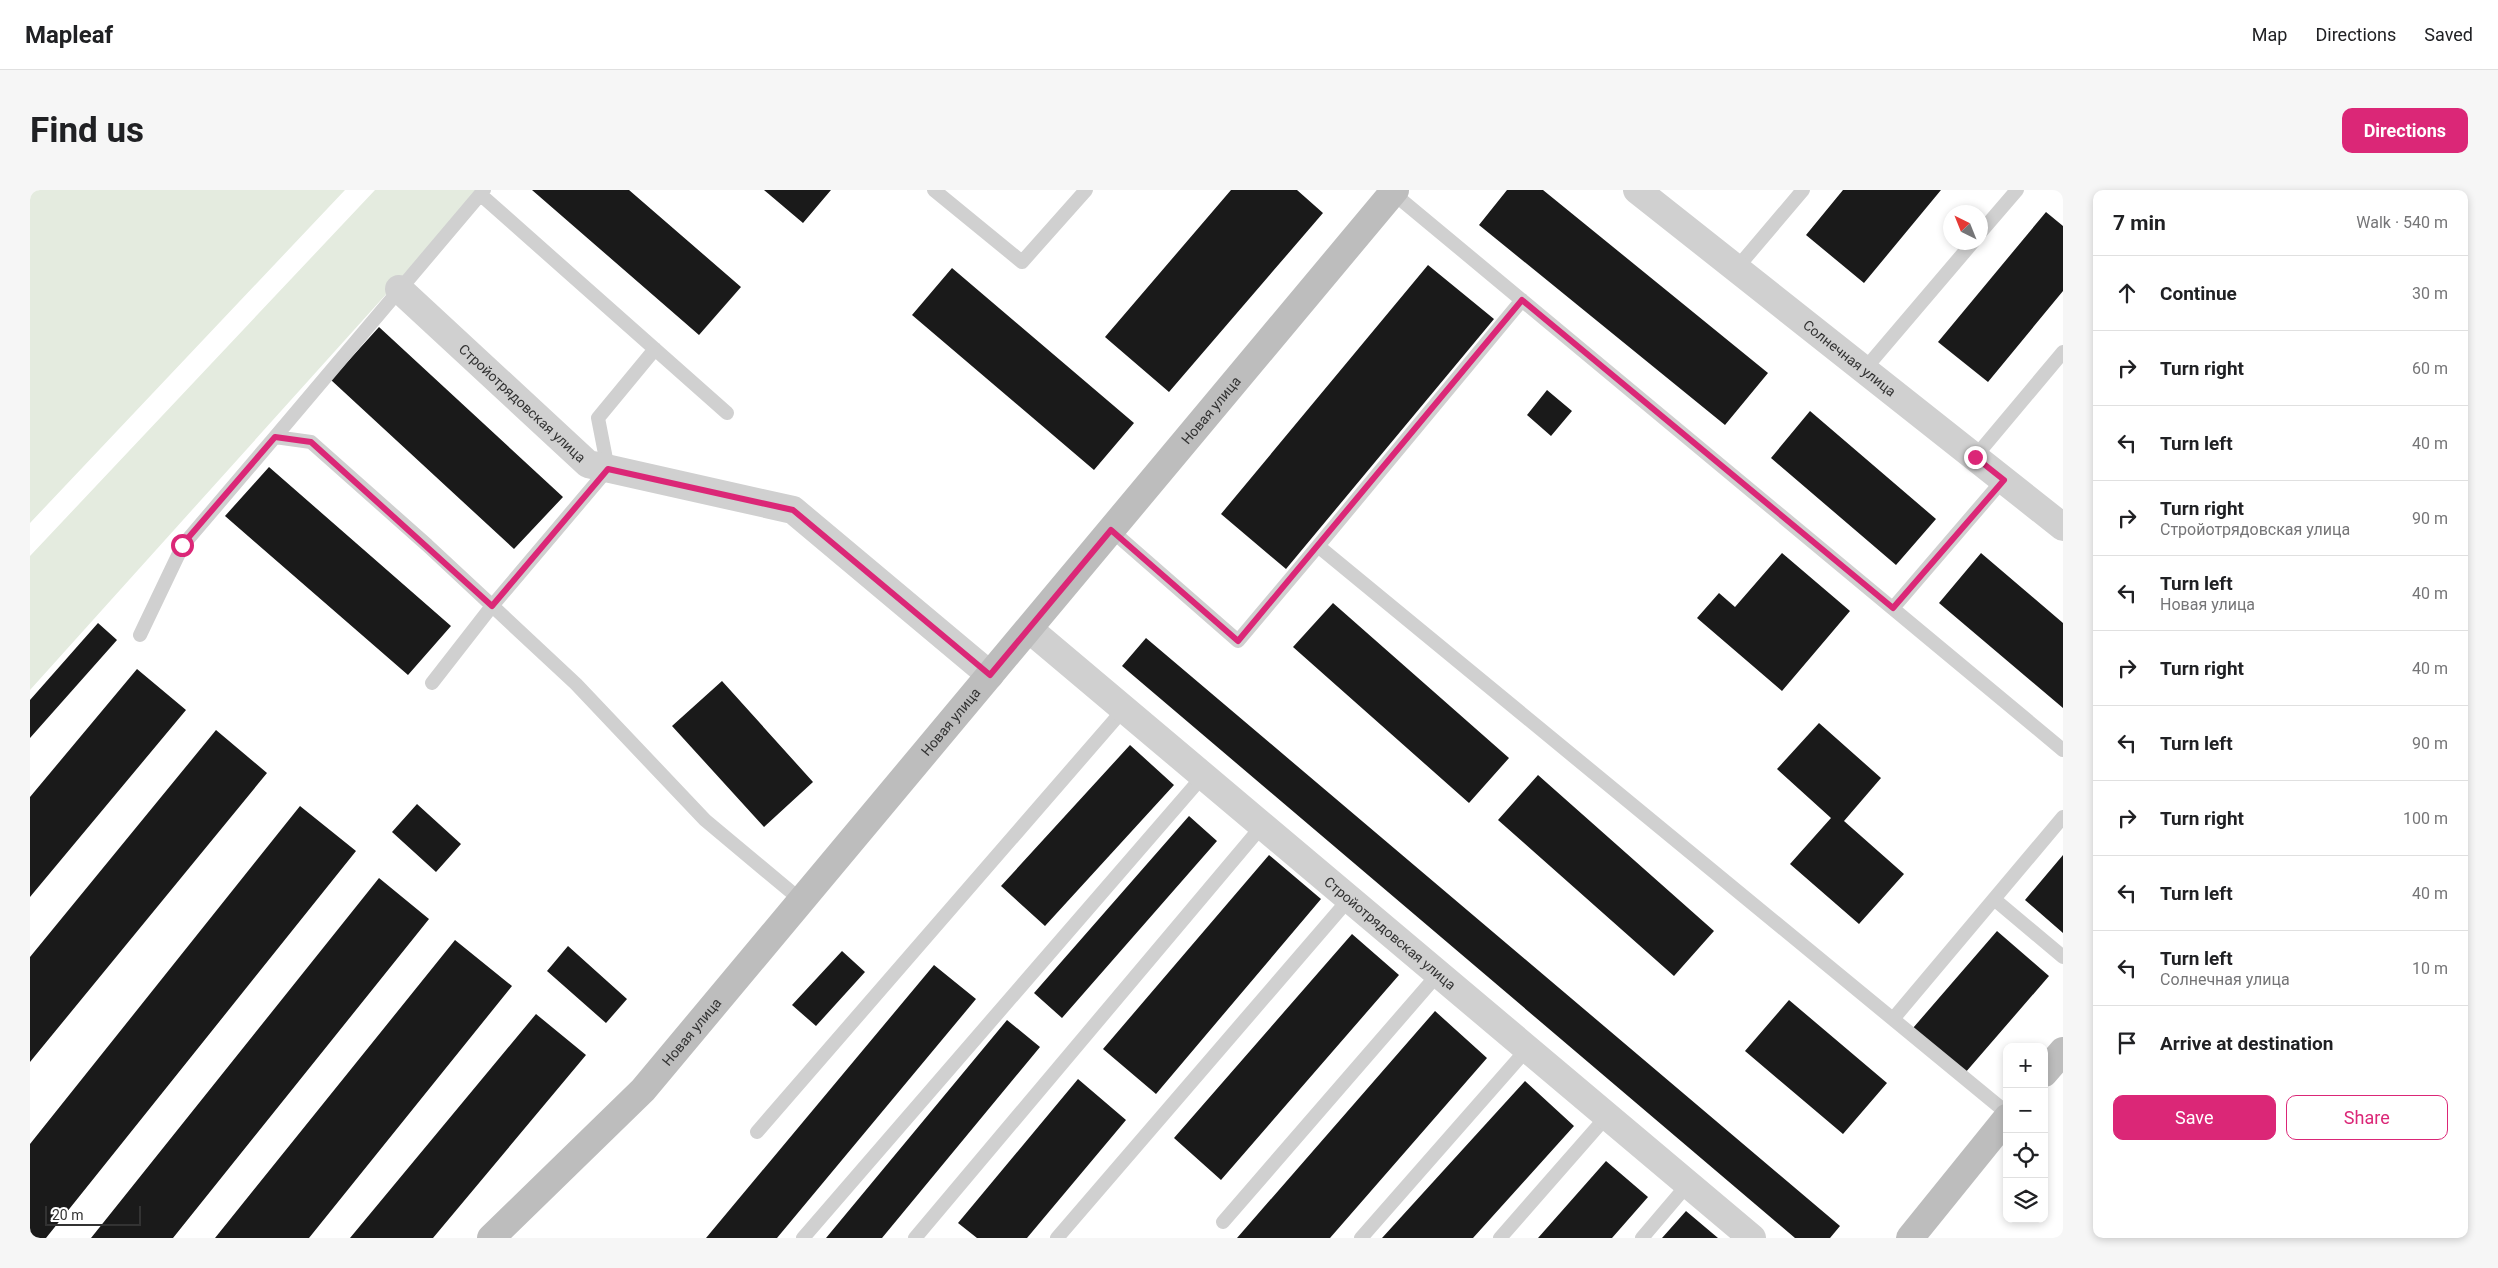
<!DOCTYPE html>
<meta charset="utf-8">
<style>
body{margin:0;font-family:Roboto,sans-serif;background:#f6f6f6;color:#202124}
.controls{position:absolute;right:15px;bottom:15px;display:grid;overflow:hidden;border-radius:10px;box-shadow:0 2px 8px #0003}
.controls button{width:45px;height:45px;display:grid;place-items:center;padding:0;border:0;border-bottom:1px solid #e0e0e0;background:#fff;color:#202124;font:25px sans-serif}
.compass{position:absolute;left:1913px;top:15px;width:45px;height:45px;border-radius:50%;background:#fff;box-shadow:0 2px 8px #0003;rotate:317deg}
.scale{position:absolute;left:15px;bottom:12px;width:96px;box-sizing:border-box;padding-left:5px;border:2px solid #333;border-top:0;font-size:14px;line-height:18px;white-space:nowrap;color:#333;-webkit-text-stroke:4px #fff;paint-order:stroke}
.stop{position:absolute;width:15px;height:15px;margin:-11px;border:4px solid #db2777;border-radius:50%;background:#fff}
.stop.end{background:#db2777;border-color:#fff;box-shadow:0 1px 5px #0008}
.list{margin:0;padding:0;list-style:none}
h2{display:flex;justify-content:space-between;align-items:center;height:65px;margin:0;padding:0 20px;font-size:21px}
h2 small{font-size:16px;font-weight:400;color:#757577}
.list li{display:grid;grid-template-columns:32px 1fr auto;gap:15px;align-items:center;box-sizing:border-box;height:75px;padding:0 20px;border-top:1px solid #e0e0e0}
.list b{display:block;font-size:19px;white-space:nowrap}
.list p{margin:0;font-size:16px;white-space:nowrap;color:#757577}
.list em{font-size:16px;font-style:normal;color:#757577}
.actions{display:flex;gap:10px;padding:15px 20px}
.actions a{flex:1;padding:11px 0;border:1px solid #db2777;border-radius:10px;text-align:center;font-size:18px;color:#db2777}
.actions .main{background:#db2777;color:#fff}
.icon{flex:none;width:28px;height:28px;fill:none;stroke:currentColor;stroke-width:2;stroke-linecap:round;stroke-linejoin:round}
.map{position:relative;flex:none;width:2033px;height:1048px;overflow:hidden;border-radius:10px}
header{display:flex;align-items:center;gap:30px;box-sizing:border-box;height:70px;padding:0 25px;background:#fff;border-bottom:1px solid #e0e0e0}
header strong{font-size:24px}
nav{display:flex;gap:28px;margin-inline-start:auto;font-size:18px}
.intro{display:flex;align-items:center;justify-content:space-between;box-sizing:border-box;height:120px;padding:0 30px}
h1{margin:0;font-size:35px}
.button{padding:12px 22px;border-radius:10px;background:#db2777;color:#fff;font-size:18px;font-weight:700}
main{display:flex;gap:30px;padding:0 30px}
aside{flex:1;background:#fff;border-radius:10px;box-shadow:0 2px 8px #0003}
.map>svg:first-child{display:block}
.green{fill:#e4ebdf}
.building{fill:#1a1a1a}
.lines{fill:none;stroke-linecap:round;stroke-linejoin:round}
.lane{stroke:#d0d0d0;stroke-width:14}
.street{stroke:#d0d0d0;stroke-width:28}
.secondary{stroke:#bdbdbd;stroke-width:28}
.route{stroke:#db2777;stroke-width:6}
.labels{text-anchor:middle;stroke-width:5;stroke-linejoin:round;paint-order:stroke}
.street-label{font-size:14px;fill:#333;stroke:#fff}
</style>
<header>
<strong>Mapleaf</strong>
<nav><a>Map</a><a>Directions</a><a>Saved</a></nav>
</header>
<div class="intro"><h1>Find us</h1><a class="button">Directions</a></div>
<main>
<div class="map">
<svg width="2033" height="1048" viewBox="0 0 2033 1048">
<rect width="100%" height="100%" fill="#fff"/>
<!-- green -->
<path class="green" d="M0 0H315L0 333Z
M345 0H450L0 500V366Z"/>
<!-- building -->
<path class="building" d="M502 0H599L711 97 669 145Z
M734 0H801L773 33Z
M1201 0H1267L1293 23 1139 202 1075 147Z
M1477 0H1513L1738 183 1695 235 1449 35Z
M1813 0H1911L1834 93 1776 45Z
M2016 22 2033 36V101L1958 192 1908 152Z
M1398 75 1464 129 1256 379 1191 324Z
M922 78 1104 233 1064 280 882 125Z
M349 137 533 307 484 359 301 190Z
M1517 200 1542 221 1521 246 1497 225Z
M1780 221 1906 329 1866 375 1741 268Z
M239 277 421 436 378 485 195 326Z
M1752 363 1820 421 1752 501 1667 428 1689 403 1705 417Z
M1951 363 2033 433V518L1909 413Z
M1303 413 1479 568 1439 613 1263 457Z
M68 433 87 450 0 548V510Z
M1116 448 1810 1036 1800 1048H1765L1092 476Z
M107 479 156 520 0 707V607Z
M692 491 783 592 734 637 642 536Z
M1789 533 1851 588 1814 631 1874 684 1829 734 1760 674 1801 628 1747 579Z
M186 540 237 583 0 872V767Z
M1100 555 1144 595 1015 736 971 696Z
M1508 585 1684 741 1644 786 1468 630Z
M387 614 431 654 406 682 362 642Z
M270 616 326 661 16 1048H0V954Z
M1159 626 1187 651 1032 828 1004 803Z
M1239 665 1291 709 1126 904 1073 859Z
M2033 665V743L1995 710Z
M349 688 399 729 143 1048H61Z
M1967 741 2019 786 1935 883 1883 838Z
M1322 744 1369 785 1191 990 1144 948Z
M425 750 482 796 279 1048H185Z
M538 756 597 809 576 833 517 781Z
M812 761 835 782 786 836 762 815Z
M904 775 946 809 747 1048H676Z
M1759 810 1857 893 1813 944 1715 861Z
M1405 821 1457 868 1300 1048H1207Z
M506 824 556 865 403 1048H320Z
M977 830 1010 857 852 1048H796Z
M1048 889 1096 930 997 1048H947L928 1033Z
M1495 891 1544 936 1443 1048H1352Z
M1576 971 1618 1007 1582 1048H1508Z
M1656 1021 1688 1048H1632Z"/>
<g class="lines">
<!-- lane -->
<path class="lane" d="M904 0 992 72 1056 0
M1363 3 2033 560
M451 5 697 223
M1950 43 1987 0
M1706 79 1773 0
M1834 180 1943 52
M245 247 454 0
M1945 267 2033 162
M1081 340 1208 451 1288 356 1977 923
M1288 356 1492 110
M1863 418 1973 290
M110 445 153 355 245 247 281 252 397 355 546 494 675 630 772 711
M402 493 462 416 578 279 568 228 625 159
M1964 709 2033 767
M1863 829 2033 627
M727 942 1094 519
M1193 1032 1408 784
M773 1048 1173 586
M885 1048 1232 636
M1027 1048 1319 709
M1331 1048 1497 859
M1470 1048 1577 926
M1612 1048 1658 994"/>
<!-- street -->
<g class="street">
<path id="s1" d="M1607 0 2033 337"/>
<path id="s2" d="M369 99 558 274 763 320 960 485"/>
<path id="s3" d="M999 439 1722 1048"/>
</g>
<!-- secondary -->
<g class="secondary">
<path d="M2014 883 2033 861"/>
<path id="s4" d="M461 1048 613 900 1365 0"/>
<path d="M1880 1048 1977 928"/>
</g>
</g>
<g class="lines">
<!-- route -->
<path class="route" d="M152 355 245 247 281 252 462 416 578 279 763 320 960 485 1081 340 1208 451 1492 110 1863 418 1974 290 1945 267"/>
</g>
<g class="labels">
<!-- street labels -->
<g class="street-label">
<text dy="5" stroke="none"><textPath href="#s1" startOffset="271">Солнечная улица</textPath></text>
<text dy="5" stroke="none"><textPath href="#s2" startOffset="168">Стройотрядовская улица</textPath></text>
<text dy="5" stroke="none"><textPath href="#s4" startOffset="1098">Новая улица</textPath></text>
<text dy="5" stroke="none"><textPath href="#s4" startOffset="692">Новая улица</textPath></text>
<text dy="5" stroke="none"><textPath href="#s3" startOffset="472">Стройотрядовская улица</textPath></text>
<text dy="5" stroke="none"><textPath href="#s4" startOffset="288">Новая улица</textPath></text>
</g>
</g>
</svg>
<div class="controls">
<button>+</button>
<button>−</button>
<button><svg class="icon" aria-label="locate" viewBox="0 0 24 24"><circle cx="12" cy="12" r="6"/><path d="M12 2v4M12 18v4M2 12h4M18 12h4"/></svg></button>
<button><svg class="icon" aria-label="layers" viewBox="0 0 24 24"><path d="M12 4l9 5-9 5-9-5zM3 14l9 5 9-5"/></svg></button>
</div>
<svg class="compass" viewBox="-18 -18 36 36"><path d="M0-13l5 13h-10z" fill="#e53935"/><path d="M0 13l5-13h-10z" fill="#757577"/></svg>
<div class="scale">20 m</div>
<div class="stop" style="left:152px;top:355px"></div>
<div class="stop end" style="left:1945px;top:267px"></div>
</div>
<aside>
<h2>7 min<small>Walk · 540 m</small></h2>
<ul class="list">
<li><svg class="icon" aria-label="ahead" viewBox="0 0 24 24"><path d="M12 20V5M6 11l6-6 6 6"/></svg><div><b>Continue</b></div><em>30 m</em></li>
<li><svg class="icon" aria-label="right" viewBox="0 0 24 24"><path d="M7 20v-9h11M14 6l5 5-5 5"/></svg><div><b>Turn right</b></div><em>60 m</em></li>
<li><svg class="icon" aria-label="left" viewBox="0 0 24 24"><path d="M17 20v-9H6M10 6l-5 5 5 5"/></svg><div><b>Turn left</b></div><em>40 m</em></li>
<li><svg class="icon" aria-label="right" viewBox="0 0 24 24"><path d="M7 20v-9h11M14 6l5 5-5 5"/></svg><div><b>Turn right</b><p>Стройотрядовская улица</p></div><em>90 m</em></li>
<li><svg class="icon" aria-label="left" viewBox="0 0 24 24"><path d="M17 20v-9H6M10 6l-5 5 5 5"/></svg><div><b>Turn left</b><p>Новая улица</p></div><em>40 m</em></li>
<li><svg class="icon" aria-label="right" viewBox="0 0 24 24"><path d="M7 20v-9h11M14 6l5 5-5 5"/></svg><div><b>Turn right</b></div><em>40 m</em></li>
<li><svg class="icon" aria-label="left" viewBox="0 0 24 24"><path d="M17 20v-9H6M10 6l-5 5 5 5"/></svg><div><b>Turn left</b></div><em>90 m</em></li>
<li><svg class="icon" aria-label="right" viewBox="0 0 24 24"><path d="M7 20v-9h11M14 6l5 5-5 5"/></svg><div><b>Turn right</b></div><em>100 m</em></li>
<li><svg class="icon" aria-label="left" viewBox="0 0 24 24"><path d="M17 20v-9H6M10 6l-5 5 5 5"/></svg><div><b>Turn left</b></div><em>40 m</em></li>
<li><svg class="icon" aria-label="left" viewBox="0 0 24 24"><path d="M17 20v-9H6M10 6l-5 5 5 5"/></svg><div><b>Turn left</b><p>Солнечная улица</p></div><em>10 m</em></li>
<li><svg class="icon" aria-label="arrive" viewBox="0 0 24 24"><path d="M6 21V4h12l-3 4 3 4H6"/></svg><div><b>Arrive at destination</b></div></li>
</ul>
<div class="actions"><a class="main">Save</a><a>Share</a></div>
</aside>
</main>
